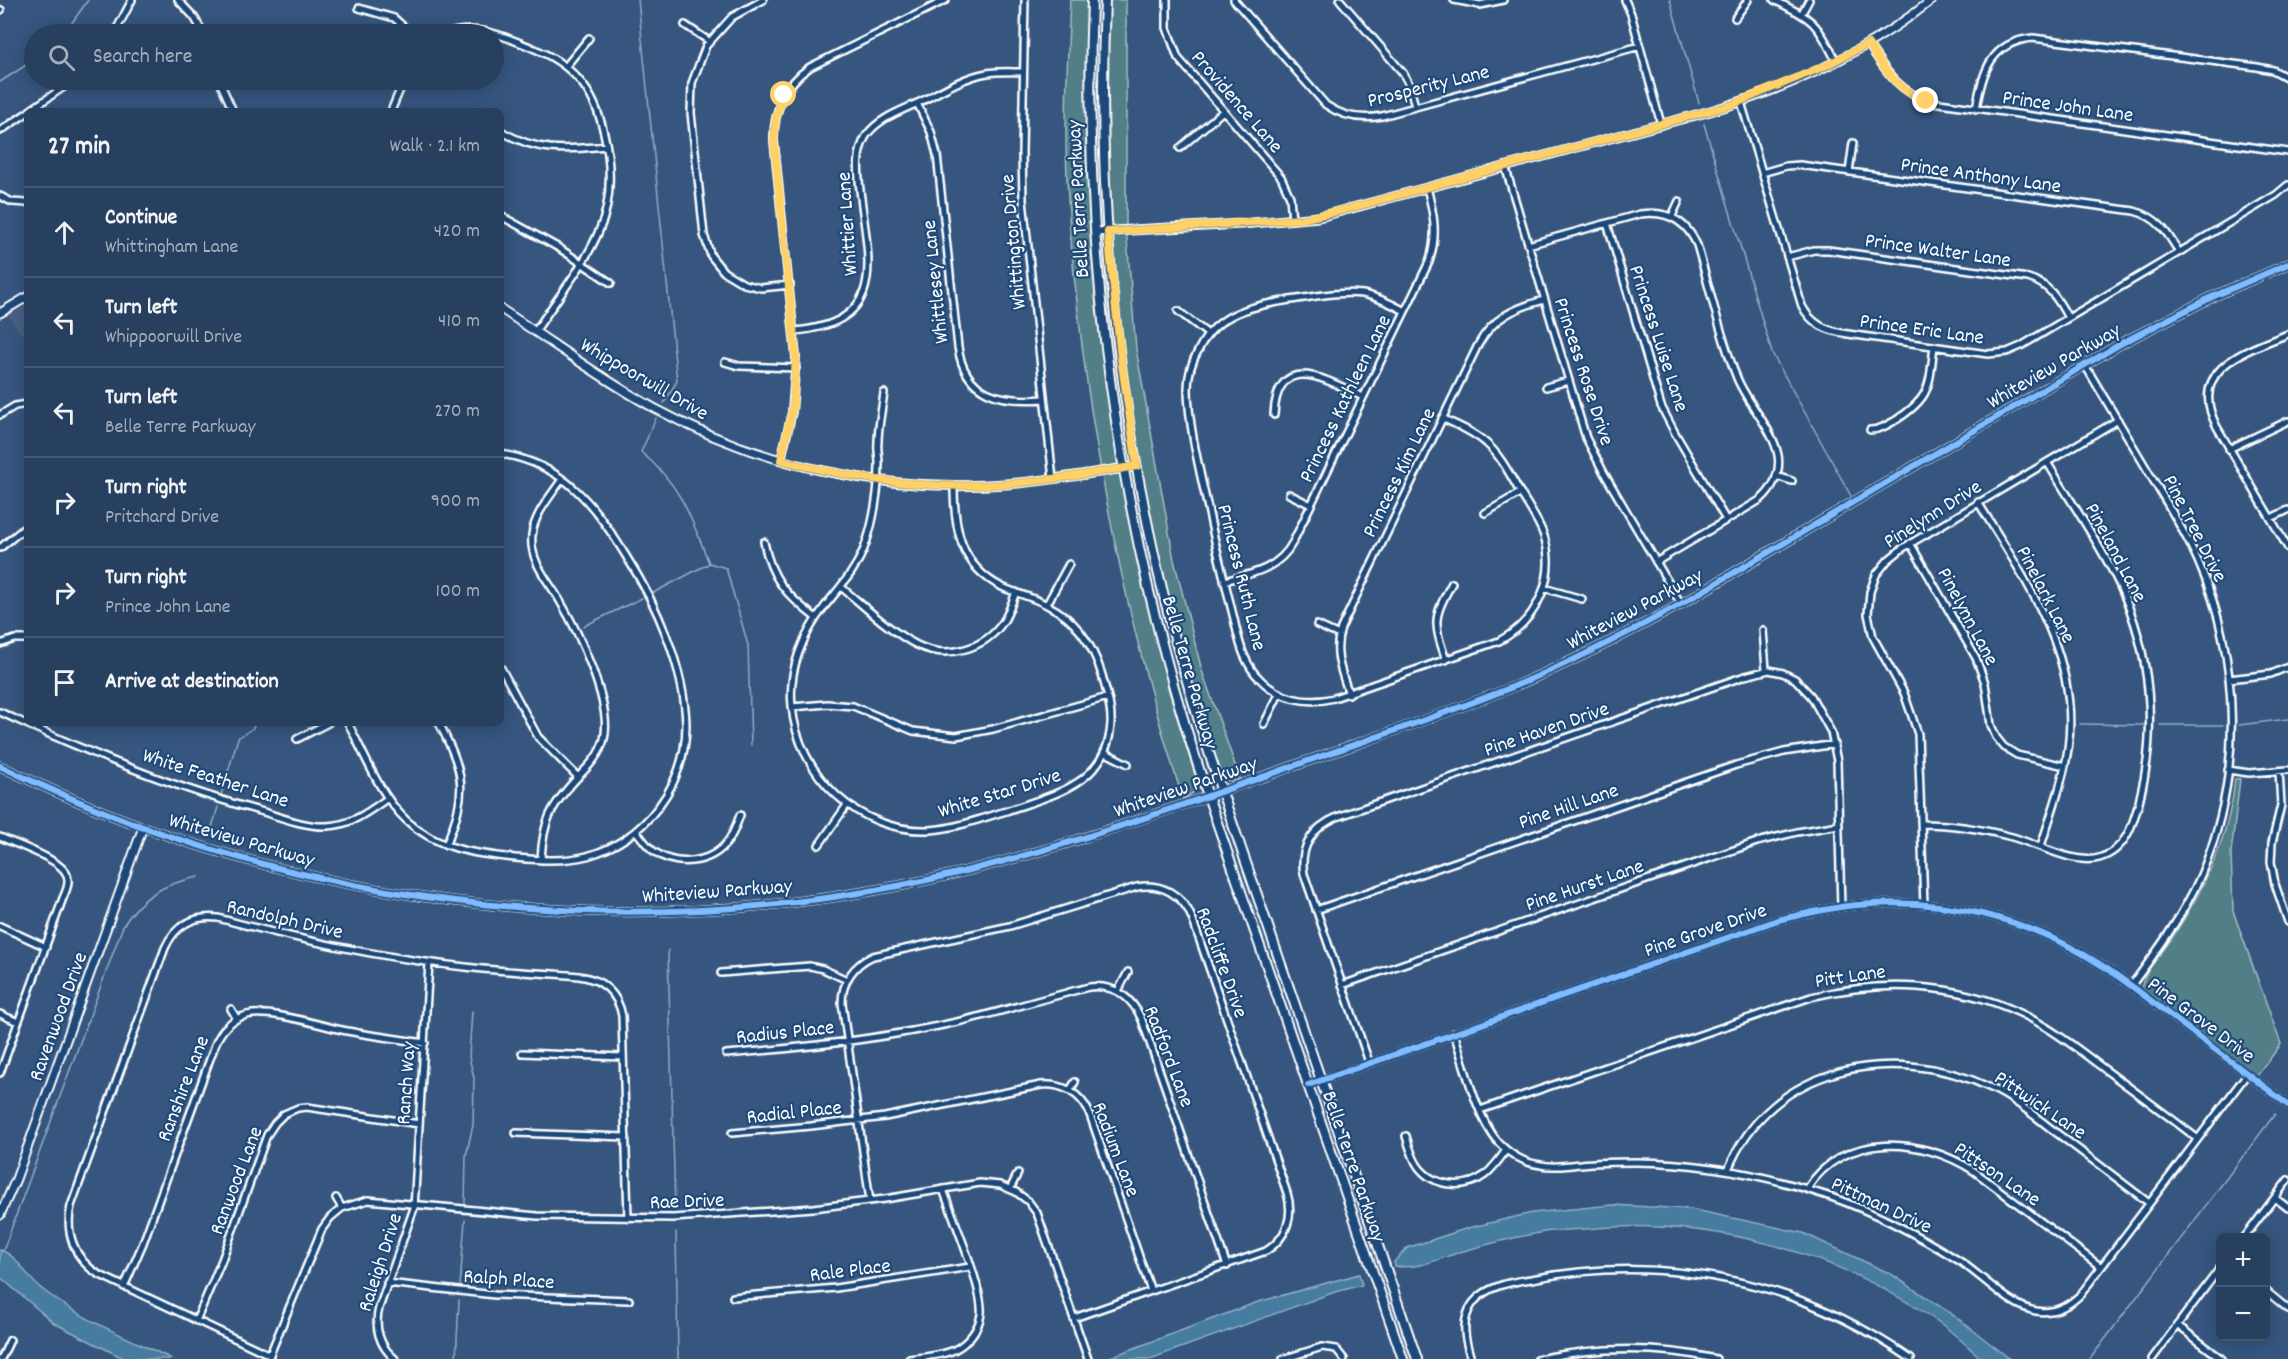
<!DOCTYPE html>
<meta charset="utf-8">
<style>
body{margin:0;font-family:Dekko,sans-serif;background:#304765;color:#f1f3f6}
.controls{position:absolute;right:18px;bottom:18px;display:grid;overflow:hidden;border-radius:9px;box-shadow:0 3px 15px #0003}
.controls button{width:54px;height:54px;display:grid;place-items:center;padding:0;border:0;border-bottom:2px solid #445974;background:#28405f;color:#f1f3f6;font:30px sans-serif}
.stop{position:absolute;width:18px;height:18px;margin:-14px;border:4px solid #ffd166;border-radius:50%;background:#fff}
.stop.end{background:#ffd166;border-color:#fff;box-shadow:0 2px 6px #0008}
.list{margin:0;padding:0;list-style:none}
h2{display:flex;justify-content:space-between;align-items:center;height:78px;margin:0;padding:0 24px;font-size:26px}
h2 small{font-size:20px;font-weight:400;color:#a5afbd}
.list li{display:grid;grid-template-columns:39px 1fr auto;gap:18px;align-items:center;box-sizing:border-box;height:90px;padding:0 24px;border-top:2px solid #445974}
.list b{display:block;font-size:22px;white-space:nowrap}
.list p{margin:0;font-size:20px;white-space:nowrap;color:#a5afbd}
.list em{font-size:20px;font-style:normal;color:#a5afbd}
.icon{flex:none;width:33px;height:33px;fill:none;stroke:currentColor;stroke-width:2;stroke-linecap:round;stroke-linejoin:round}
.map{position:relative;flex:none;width:2288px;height:1359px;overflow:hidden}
.search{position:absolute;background:#28405f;box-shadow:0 3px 15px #0003;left:24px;top:24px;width:480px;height:66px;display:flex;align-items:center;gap:15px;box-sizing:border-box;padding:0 21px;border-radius:33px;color:#a5afbd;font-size:22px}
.panel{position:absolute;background:#28405f;box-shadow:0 3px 15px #0003;left:24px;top:108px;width:480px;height:618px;border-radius:9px}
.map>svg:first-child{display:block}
.built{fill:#4a6185}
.green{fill:#517e87;stroke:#a8bec3;stroke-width:1.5}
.water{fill:#447c9f;stroke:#8fb0c5;stroke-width:1.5}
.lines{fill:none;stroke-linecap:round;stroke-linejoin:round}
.stream{stroke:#8fb0c5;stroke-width:1.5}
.minor-casing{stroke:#fff;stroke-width:10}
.tertiary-casing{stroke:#fff;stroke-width:11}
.secondary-casing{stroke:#fff;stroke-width:12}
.minor{stroke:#1f4a7a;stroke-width:5}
.tertiary{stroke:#1f4a7a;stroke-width:7}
.secondary{stroke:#1f4a7a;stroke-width:8}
.cycleway-casing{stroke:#1f4a7a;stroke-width:10}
.cycleway{stroke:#80bcff;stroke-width:6}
.route{stroke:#ffd166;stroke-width:8}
.labels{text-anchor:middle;stroke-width:4.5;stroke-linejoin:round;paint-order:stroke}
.street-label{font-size:21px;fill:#fff;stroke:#1f4a7a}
</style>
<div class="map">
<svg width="2288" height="1359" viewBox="0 0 2288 1359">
<rect width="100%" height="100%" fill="#36567f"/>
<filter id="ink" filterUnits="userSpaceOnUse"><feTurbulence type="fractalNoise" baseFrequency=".0167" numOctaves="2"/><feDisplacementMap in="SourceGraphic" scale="12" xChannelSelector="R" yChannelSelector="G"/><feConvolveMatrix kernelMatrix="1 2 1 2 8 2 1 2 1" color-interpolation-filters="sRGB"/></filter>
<g filter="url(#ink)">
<!-- built -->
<path class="built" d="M27 301V332L22 335 7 313Z"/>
<!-- green -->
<path class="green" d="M1070 0H1088C1082 161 1092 326 1123 485 1136 552 1153 618 1170 684L1167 685 1197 781 1193 793 1183 799C1138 661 1106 519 1086 375 1075 295 1066 213 1066 131 1066 88 1068 44 1070 0Z
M1108 0H1126V227L1136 349 1174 560 1202 671 1240 779C1232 782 1227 782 1220 776 1210 745 1199 716 1191 685 1145 527 1118 363 1109 199 1106 133 1107 66 1108 0Z
M2235 779H2240L2231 853 2233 911 2281 1044 2257 1076 2141 989C2145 968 2163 953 2174 935 2205 888 2230 836 2235 779Z"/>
<!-- water -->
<path class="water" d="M1612 1205 1690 1209 1803 1233 1891 1274 1956 1317 2010 1359H1982C1967 1346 1953 1332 1937 1321 1832 1250 1710 1217 1585 1229 1571 1230 1557 1230 1544 1232 1516 1237 1488 1244 1460 1252 1439 1259 1417 1270 1395 1266L1394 1262 1407 1248 1468 1228 1532 1213Z
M0 1250C17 1255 25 1274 37 1285 76 1318 127 1337 172 1359H125L54 1323 0 1277Z
M1359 1274 1362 1285 1332 1293 1150 1359H1105L1258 1302Z"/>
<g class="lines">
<!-- stream -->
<path class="stream" d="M638 0 677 381 664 403
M1670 0 1699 103
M64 34 88 0
M0 82 34 60
M1704 124 1772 353 1851 496
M656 418 641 452C681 485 691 517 709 563L726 568 748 645 751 745
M653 593 708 564
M584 626 642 598
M2080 724 2144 725
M2160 725H2223
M2239 725 2288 719
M221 795 238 738 253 728 255 723
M210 834 218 807
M668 950 675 1209
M465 1203 466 1156 473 1125 474 1078 469 1057 472 1011
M676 1232 678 1359
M3 1251 123 926C141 896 165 883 199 877
M460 1285 465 1220
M456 1359 459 1300
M2090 1359 2275 1114"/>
<defs>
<path id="minor" d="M178 0 194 17 204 34
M763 0 732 17 706 46 692 83 691 113 704 235 711 256 724 272 744 284 761 288 790 285
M1025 0 1022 152 1023 200 1053 479
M1167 0V28L1178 58 1281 177 1290 197 1292 220
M1234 0 1326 105C1343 117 1361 120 1382 116L1640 46
M1340 0 1403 73 1409 84 1415 106
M1454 0 1480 5 1503 0
M1625 0 1631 14 1661 124
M1774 0C1814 20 1816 21 1836 61
M359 8 394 18 412 34
M0 10H1
M1802 13 1809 0
M1735 18 1748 0
M685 25 709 41
M114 34 132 0
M447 34C479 23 505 37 535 49 584 70 601 104 608 155 611 182 610 207 599 231 584 267 556 299 535 332
M1868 44C1885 70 1899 93 1932 102L2288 152
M566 66 589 38
M219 80 233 111
M1741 102 1802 306C1812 325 1827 331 1848 334L1988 354 2007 352 2021 346 2276 195 2288 185
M917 103 931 132 937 155 958 347C965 397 1003 402 1044 399
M1976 109C1982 73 1990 42 2033 38L2257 67 2273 70 2288 78
M29 111 74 80
M391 111 404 80
M0 131 27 113
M501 131C538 153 565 150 606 146
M1180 148 1223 111
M1505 166 1586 438 1604 473 1681 604
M1849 172 1853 143
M1762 173 1786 166 1800 165 2134 211C2158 217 2167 232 2179 252
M0 196 12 202 27 203
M501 216 559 248 611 283
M1672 216 1679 201
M1607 223 1661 406 1675 433 1726 520
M1528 245 1640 214C1667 210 1686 220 1697 245 1710 289 1720 336 1737 378 1747 403 1773 429 1778 455 1781 473 1773 489 1760 500L1656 562
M1787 257 1814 250H1828L2028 278C2049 284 2058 299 2068 318
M1178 311 1208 334
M1405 311C1392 304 1378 297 1363 294 1339 291 1314 297 1290 300 1253 306 1217 312 1199 349 1192 361 1188 374 1188 388 1188 429 1203 483 1211 523 1217 552 1225 582 1232 611 1236 626 1238 641 1244 655 1248 664 1252 672 1259 678 1278 699 1307 705 1334 698L1499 641C1537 621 1557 578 1544 536 1539 521 1528 506 1520 492 1510 475 1501 456 1486 443 1474 432 1457 425 1442 418
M795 331C890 322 868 261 860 190 858 171 856 153 866 136 879 117 904 110 924 100 943 90 964 77 987 73 999 71 1011 72 1023 72
M2288 334C2246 351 2186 368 2217 427L2288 548
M725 362 739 366 796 368
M2085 365C2107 403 2130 440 2152 478 2168 505 2185 532 2198 561 2241 659 2243 776 2201 875 2183 916 2157 951 2131 986
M1546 387 1568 381
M884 393C882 409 878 426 878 442 877 449 879 456 879 463 879 487 874 521 866 543 858 568 841 586 825 606 803 634 788 670 792 706 798 776 859 833 930 830 957 828 983 818 1009 810 1056 794 1108 783 1111 723 1112 707 1106 691 1102 675 1093 645 1076 619 1047 605 1033 597 1017 594 1002 587 960 566 954 528 954 486
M0 415 15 406 27 404
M1274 415C1277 349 1329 381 1363 397
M1870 430C1880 430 1887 425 1896 420 1932 397 1929 385 1934 346
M2229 449 2288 421
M781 460 792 412 796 357 774 141C773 111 785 84 810 67L946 0
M1776 476 1792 481
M562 479C551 496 534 514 532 535 529 561 548 580 560 601 578 631 613 705 604 739 600 755 589 766 578 777
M1289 494 1311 505
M1978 502C2024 579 2081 655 2068 749 2063 783 2051 814 2041 846
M1485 513 1520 493
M2271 518 2288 510
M764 542C771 579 787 596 816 618
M1910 543 1976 658 1985 683 1991 725 1996 737 2004 747 2017 755 2065 766
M0 548 27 526
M1224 581C1252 574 1279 569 1293 542L1429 262C1438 236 1434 214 1427 188
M841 587C863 605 892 633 917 645 947 660 985 649 1003 622 1009 613 1012 602 1016 592
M1544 588 1582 599
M1047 604 1069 564
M1317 625 1339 635
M1763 630 1766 670
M0 644 15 639H27
M1446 660C1433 622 1433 618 1452 583
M501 668 538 737 578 777C551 806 543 820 541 860
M2229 679 2271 674 2288 667
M1349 694C1341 671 1333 652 1341 628L1478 345C1493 317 1515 308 1544 300
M792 707 827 704 853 706 913 731 956 736 993 729 1108 697
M0 712C84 751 171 787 260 811 281 817 305 827 327 826 352 825 368 812 388 798
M348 723C365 755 379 794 406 820 437 849 475 854 515 858 539 860 563 862 587 856 645 840 686 785 686 725 685 668 656 603 626 556 595 505 564 464 501 454
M439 723C465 774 468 791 446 845
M1264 724 1279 694
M297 739 328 723
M1104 752 1128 764
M2228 770 2249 773 2288 770
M2279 771 2281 805 2272 843 2271 862 2275 884 2288 922
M1921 824C1952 824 1982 829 2012 837 2037 844 2074 865 2099 858 2125 851 2133 825 2139 802 2158 729 2151 652 2119 584 2099 542 2071 502 2047 462
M636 831C642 838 647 847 655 852 678 868 712 863 728 841 734 833 737 823 740 815
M0 837C15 844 61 859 67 875 70 883 66 891 63 898L0 1073
M819 845 847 805
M1924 905 1918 734 1904 693 1873 637 1868 614 1870 592 1876 575 1888 560 1903 548 2118 420
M1316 910 1736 765 1784 752 1835 744
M0 926 46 947
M721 973 810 966 823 969 847 980
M1342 985 1757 842 1797 832 1839 825
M1118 991 1128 972
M231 1009 237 1019
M0 1014 18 1022
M1454 1033C1464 1064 1478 1123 1501 1145 1512 1156 1525 1163 1541 1165 1554 1168 1568 1165 1581 1164 1599 1162 1617 1162 1636 1162 1703 1163 1768 1175 1831 1197 1877 1213 1920 1236 1961 1262 1983 1277 2011 1307 2036 1311 2054 1314 2069 1306 2081 1294L2247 1074
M522 1053 623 1057
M726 1054C803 1048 881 1039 957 1022 1001 1012 1045 998 1089 987 1114 984 1132 997 1142 1020L1227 1266
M1369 1062 1304 874C1299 847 1313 827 1337 817L1745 676 1769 670 1783 673 1795 679 1811 696 1831 732 1837 761 1841 907
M1308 1085 1778 920C1805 914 1831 907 1858 905 1942 897 2027 918 2098 963 2125 980 2150 1000 2175 1019 2213 1048 2251 1076 2288 1105
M1070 1090 1075 1082
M1480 1110 1811 997C1881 980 1954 982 2020 1013 2052 1028 2079 1050 2107 1071 2137 1093 2168 1116 2198 1139
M516 1133 626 1137
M732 1133 811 1126 885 1117 1041 1085C1062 1083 1080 1093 1089 1112L1151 1291
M1406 1136C1409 1146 1412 1157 1418 1166 1433 1187 1465 1190 1485 1175 1493 1168 1500 1159 1506 1150
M1728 1170C1770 1064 1895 1042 1991 1088 2015 1099 2037 1118 2058 1134 2089 1157 2119 1180 2149 1203
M1010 1189 1018 1173
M1807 1189C1843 1131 1922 1137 1974 1171L2101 1267
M336 1198 342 1208
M2275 1198 2288 1208
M870 1201 842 1003C842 982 853 965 873 956L1010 926 1137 887C1161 882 1183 895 1192 918L1287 1193C1294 1216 1287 1238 1266 1251L1074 1318
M2244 1238 2288 1180
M387 1283 495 1295 629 1300
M124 1287 143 1243 215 1045C221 1030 231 1019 247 1015 270 1009 322 1026 347 1031 373 1036 399 1039 425 1043
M2266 1291 2288 1309
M733 1297 836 1288 970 1267
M196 1321 222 1260 267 1135 275 1123 284 1114 298 1108 307 1107 419 1124
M2177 1325 2222 1359
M270 1355 98 1274C74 1259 65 1232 71 1206L165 948C175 925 194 915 218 918 303 941 387 959 474 968 509 972 544 973 579 976 602 979 618 993 622 1016L628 1218
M1 1359 10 1340
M268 1359 322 1229 330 1218 342 1208 368 1200 537 1216 673 1218 813 1208 885 1199 980 1183 1000 1185 1016 1192 1028 1201 1037 1213 1088 1359
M395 1359C379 1346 374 1327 379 1308L414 1208 429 963
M909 1359C923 1357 941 1356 954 1350 968 1343 979 1329 981 1314 984 1290 952 1216 943 1189
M1283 1359 1322 1347 1336 1349 1344 1359
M1471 1359C1465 1340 1460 1321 1473 1303 1486 1286 1511 1282 1531 1279 1607 1264 1685 1267 1760 1287 1814 1302 1865 1327 1911 1359
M1538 1359C1597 1347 1657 1346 1716 1359
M2152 1359 2220 1268"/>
<path id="tertiary" d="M1095 232 1242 224 1319 217 1707 112C1788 89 1866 52 1932 0
M501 309C552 342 601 379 654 408 761 466 885 493 1006 484 1050 481 1093 473 1137 466
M0 313 27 297
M0 766C48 789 96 810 146 828 388 914 651 935 903 885 1030 860 1152 816 1274 773 1354 744 1436 718 1515 686 1572 662 1627 634 1681 604L2122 343 2212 297 2288 264
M0 1215 16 1179 143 827"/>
<path id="secondary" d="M1092 0C1083 227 1110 458 1171 677 1195 763 1226 848 1255 932 1304 1075 1354 1217 1403 1359
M1105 0C1097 185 1114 373 1154 554 1181 676 1222 794 1263 912 1314 1061 1365 1210 1417 1359"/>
</defs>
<!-- minor casing -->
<use href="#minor" class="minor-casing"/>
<!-- tertiary casing -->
<use href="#tertiary" class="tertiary-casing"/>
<!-- secondary casing -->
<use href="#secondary" class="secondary-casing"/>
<!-- minor -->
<use href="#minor" class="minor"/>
<!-- tertiary -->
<use href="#tertiary" class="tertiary"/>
<!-- secondary -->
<use href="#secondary" class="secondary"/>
<defs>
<path id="cycleway" d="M0 766C48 789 96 810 146 828 388 914 651 935 903 885 1030 860 1152 816 1274 773 1354 744 1436 718 1515 686 1572 662 1627 634 1681 604L2122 343 2212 297 2288 264
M1308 1085 1778 920C1805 914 1831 907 1858 905 1942 897 2027 918 2098 963 2125 980 2150 1000 2175 1019 2213 1048 2251 1076 2288 1105"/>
</defs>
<!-- cycleway casing -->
<use href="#cycleway" class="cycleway-casing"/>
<!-- cycleway -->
<use href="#cycleway" class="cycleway"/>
</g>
</g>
<g class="lines" filter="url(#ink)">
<!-- route -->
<path class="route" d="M784 95 776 117 774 141 796 357 793 406 781 460C854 480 930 490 1006 484 1050 481 1093 473 1137 466L1121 359 1108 232 1301 219 1344 210 1731 105 1825 66 1868 44C1884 69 1897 90 1926 101"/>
</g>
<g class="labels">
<!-- street labels -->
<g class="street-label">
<text transform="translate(1428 85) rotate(-14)" y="7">Prosperity Lane</text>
<text transform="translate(1238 101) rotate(49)" y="7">Providence Lane</text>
<text transform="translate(2068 105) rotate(8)" y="7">Prince John Lane</text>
<text transform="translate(1981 174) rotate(8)" y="7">Prince Anthony Lane</text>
<text transform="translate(1077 199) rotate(-93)" y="7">Belle Terre Parkway</text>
<text transform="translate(846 224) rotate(-94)" y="7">Whittier Lane</text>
<text transform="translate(1012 242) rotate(-95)" y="7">Whittington Drive</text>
<text transform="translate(1938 249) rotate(8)" y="7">Prince Walter Lane</text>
<text transform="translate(934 282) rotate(-96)" y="7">Whittlesey Lane</text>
<text transform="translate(1922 328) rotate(8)" y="7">Prince Eric Lane</text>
<text transform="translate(1660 338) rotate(72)" y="7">Princess Luise Lane</text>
<text transform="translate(2053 365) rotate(-30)" y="7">Whiteview Parkway</text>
<text transform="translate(1585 371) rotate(72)" y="7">Princess Rose Drive</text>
<text transform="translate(645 378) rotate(30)" y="7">Whippoorwill Drive</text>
<text transform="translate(1344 398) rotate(-64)" y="7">Princess Kathleen Lane</text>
<text transform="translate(1398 472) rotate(-64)" y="7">Princess Kim Lane</text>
<text transform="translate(1932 513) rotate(-32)" y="7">Pinelynn Drive</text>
<text transform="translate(2196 528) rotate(63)" y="7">Pine Tree Drive</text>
<text transform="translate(2117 552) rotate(62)" y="7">Pineland Lane</text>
<text transform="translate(1243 577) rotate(76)" y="7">Princess Ruth Lane</text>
<text transform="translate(2047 594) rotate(63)" y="7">Pinelark Lane</text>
<text transform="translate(1634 608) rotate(-28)" y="7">Whiteview Parkway</text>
<text transform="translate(1969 616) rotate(62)" y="7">Pinelynn Lane</text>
<text transform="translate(1191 672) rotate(74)" y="7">Belle Terre Parkway</text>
<text transform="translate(1546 728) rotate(-19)" y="7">Pine Haven Drive</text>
<text transform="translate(216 777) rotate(18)" y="7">White Feather Lane</text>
<text transform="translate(1185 786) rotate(-19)" y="7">Whiteview Parkway</text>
<text transform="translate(999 792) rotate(-17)" y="7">White Star Drive</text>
<text transform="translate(1568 805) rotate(-19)" y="7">Pine Hill Lane</text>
<text transform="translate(242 839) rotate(16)" y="7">Whiteview Parkway</text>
<text transform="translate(1584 884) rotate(-19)" y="7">Pine Hurst Lane</text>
<text transform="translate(717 890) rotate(-4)" y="7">Whiteview Parkway</text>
<text transform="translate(285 918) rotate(13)" y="7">Randolph Drive</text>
<text transform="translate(1705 929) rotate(-19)" y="7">Pine Grove Drive</text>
<text transform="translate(1223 962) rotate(70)" y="7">Radcliffe Drive</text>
<text transform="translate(1850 975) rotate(-8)" y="7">Pitt Lane</text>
<text transform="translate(57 1016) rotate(-70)" y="7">Ravenwood Drive</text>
<text transform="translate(2202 1019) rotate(37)" y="7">Pine Grove Drive</text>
<text transform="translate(785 1031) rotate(-6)" y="7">Radius Place</text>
<text transform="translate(1170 1056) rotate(69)" y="7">Radford Lane</text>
<text transform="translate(405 1083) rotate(-86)" y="7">Ranch Way</text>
<text transform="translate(182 1088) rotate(-69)" y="7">Ranshire Lane</text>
<text transform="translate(2041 1104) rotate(34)" y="7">Pittwick Lane</text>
<text transform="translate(794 1111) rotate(-6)" y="7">Radial Place</text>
<text transform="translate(1117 1149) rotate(69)" y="7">Radium Lane</text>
<text transform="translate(1355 1166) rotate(71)" y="7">Belle Terre Parkway</text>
<text transform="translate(1998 1173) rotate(34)" y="7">Pittson Lane</text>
<text transform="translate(235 1180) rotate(-69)" y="7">Ranwood Lane</text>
<text transform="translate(687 1200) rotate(-2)" y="7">Rae Drive</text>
<text transform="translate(1882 1204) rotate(25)" y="7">Pittman Drive</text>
<text transform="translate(379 1262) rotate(-72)" y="7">Raleigh Drive</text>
<text transform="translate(850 1269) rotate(-7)" y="7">Rale Place</text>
<text transform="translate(509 1278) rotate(4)" y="7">Ralph Place</text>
</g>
</g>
</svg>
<div class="controls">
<button>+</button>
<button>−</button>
</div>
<div class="stop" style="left:784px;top:95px"></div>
<div class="stop end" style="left:1926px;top:101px"></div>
<div class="search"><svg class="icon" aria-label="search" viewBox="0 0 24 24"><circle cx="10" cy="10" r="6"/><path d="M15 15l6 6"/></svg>Search here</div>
<section class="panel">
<h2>27 min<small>Walk · 2.1 km</small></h2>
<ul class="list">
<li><svg class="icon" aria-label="ahead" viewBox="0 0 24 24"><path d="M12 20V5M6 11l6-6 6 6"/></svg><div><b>Continue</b><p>Whittingham Lane</p></div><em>420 m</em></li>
<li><svg class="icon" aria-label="left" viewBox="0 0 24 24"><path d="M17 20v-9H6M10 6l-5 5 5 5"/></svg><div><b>Turn left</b><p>Whippoorwill Drive</p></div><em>410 m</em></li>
<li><svg class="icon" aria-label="left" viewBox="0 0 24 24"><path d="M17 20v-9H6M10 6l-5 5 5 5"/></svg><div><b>Turn left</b><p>Belle Terre Parkway</p></div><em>270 m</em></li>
<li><svg class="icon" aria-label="right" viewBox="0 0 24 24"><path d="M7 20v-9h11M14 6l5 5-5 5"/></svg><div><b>Turn right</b><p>Pritchard Drive</p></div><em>900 m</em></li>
<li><svg class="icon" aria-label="right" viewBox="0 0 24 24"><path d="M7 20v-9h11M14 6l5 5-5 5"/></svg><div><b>Turn right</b><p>Prince John Lane</p></div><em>100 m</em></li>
<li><svg class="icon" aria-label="arrive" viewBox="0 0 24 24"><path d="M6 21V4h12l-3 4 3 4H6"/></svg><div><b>Arrive at destination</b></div></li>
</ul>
</section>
</div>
